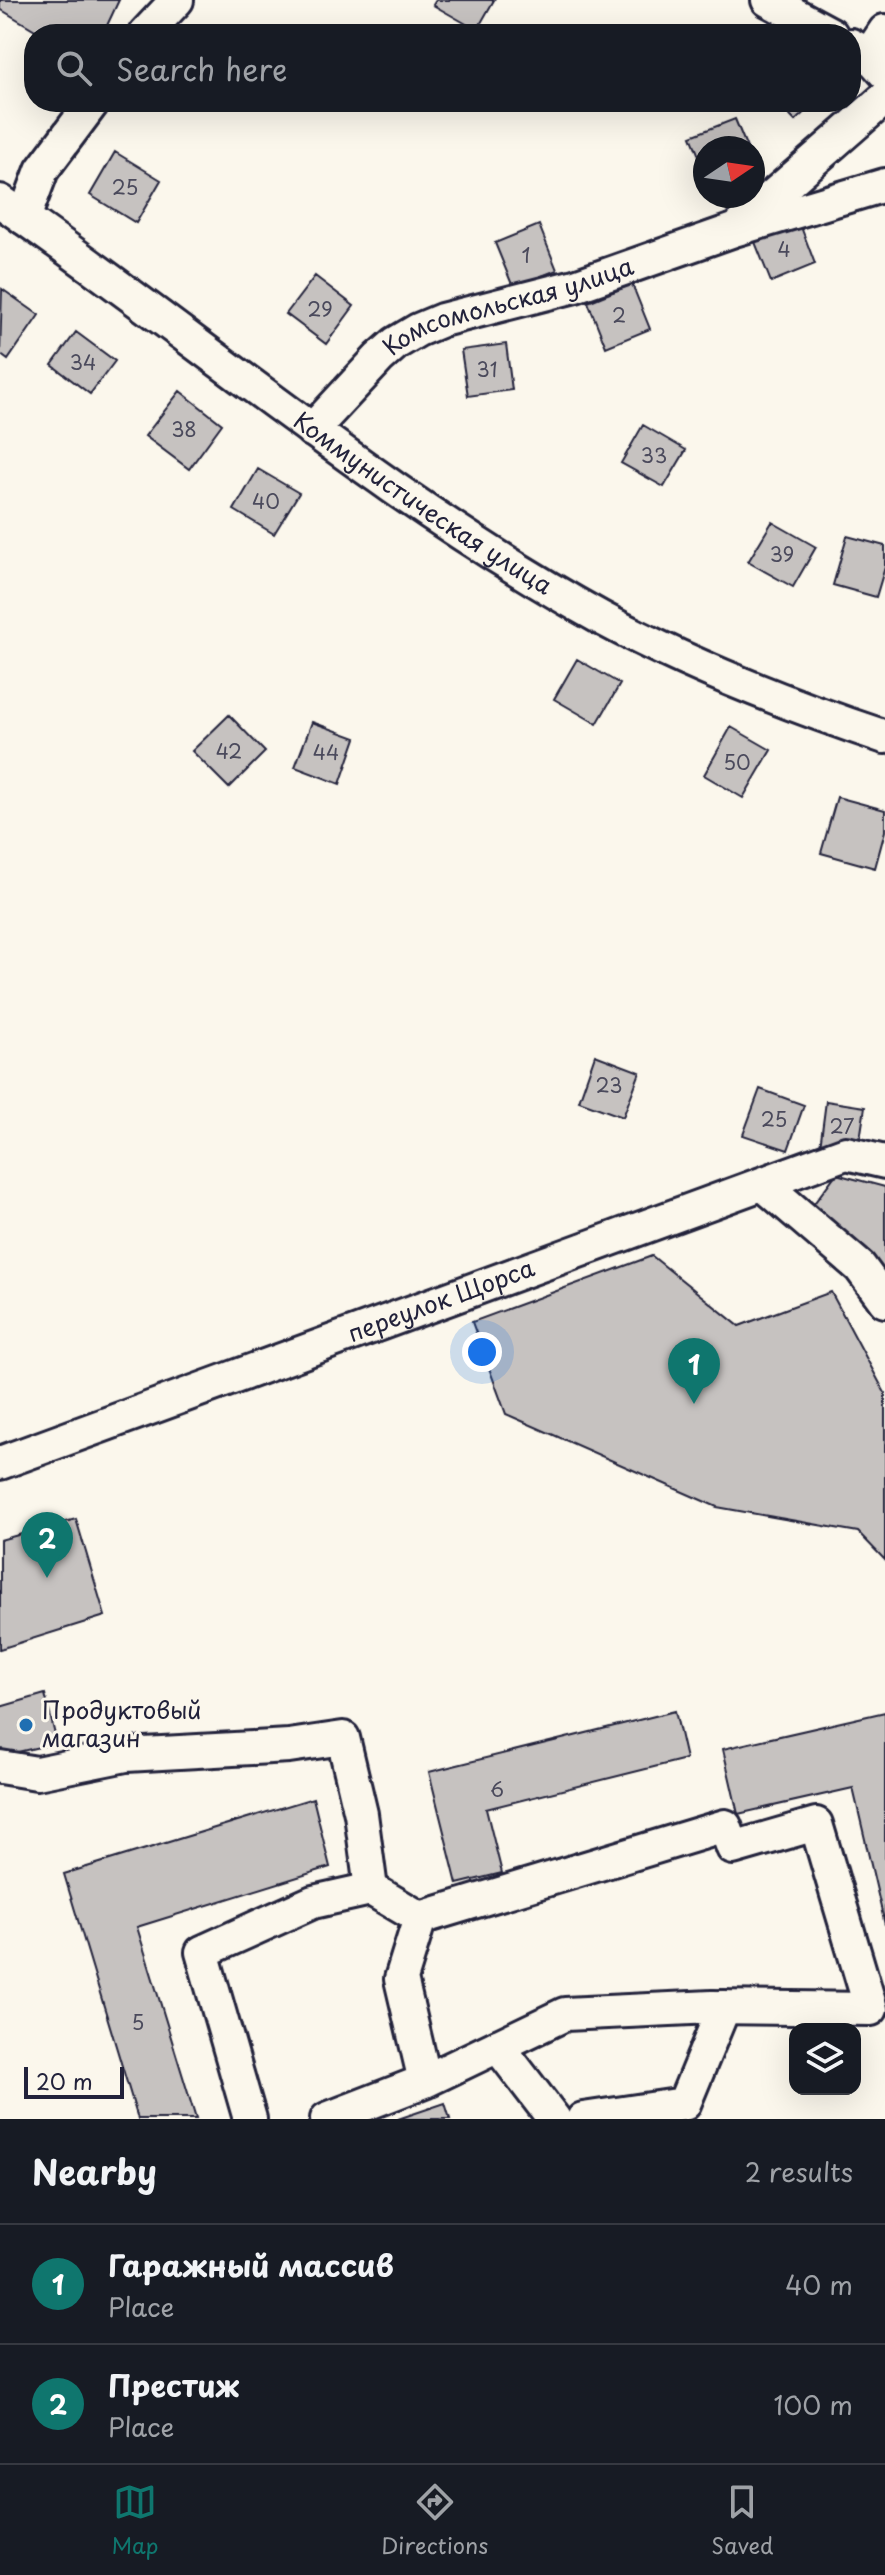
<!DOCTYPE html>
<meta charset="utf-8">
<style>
body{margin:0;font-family:"Playpen Sans",sans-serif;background:#20242c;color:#f1f3f6}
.controls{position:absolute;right:24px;bottom:24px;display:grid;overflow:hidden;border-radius:16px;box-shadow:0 8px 32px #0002}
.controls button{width:72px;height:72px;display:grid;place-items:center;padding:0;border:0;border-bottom:2px solid #363941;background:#171b24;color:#f1f3f6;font:40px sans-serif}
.compass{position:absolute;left:693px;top:136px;width:72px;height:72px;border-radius:50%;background:#171b24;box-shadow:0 8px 32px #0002;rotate:77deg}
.scale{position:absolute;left:24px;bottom:20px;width:100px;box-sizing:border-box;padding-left:8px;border:4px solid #22223b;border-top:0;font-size:22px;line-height:28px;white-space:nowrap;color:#22223b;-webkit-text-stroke:6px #fbf7ec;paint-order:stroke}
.you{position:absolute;left:482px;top:1352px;width:28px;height:28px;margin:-20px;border:6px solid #fff;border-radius:50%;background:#1a73e8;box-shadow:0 0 0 12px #1a73e833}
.badge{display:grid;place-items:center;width:52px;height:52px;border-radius:50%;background:#0f766e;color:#fff;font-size:26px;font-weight:700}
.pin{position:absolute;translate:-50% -66px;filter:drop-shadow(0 2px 4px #0008)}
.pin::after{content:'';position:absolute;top:42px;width:28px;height:24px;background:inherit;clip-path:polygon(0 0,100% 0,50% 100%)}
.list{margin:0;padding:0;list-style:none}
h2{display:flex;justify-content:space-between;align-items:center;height:104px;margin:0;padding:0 32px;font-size:34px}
h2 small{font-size:26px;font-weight:400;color:#9ea1a6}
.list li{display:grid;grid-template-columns:52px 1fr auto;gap:24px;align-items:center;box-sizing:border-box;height:120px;padding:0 32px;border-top:2px solid #363941}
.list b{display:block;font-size:30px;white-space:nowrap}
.list p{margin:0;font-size:26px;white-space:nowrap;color:#9ea1a6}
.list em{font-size:26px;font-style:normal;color:#9ea1a6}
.icon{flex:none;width:44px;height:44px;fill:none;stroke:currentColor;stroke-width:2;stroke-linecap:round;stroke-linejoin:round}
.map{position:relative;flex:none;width:885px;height:2119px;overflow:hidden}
.search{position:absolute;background:#171b24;box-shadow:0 8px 32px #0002;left:24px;right:24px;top:24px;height:88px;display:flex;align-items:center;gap:20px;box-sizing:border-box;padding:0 28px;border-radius:32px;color:#9ea1a6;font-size:30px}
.sheet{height:344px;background:#171b24}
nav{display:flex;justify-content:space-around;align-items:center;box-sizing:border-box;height:112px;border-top:2px solid #363941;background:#171b24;font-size:22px;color:#9ea1a6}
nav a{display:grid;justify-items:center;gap:4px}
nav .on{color:#0f766e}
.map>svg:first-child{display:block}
.building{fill:#c6c2c0;stroke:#22223b;stroke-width:2}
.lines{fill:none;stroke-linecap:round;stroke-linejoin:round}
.minor-casing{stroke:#22223b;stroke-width:38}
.minor{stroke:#fbf7ec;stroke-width:32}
.poi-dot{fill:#1f6fb2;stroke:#fbf7ec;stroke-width:3}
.labels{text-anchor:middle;stroke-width:6;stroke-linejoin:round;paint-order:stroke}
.number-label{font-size:20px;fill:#4b4a5c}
.street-label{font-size:24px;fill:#22223b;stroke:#fbf7ec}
.poi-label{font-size:24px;fill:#22223b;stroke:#fbf7ec;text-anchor:start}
</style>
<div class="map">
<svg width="885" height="2119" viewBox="0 0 885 2119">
<rect width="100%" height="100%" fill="#fbf7ec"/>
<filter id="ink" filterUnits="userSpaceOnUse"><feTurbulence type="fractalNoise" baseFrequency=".0125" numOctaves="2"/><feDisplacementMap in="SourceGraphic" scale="16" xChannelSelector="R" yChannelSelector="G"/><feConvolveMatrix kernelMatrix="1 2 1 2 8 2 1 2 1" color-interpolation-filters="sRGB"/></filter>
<g filter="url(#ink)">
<!-- building -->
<path class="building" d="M0 0H119L103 34H42L0 9Z
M436 0H494L477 30 433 5Z
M777 102H815L795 121Z
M735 119 747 148H705V171L691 136Z
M115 152 161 180 136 223 90 195Z
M798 219 815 264 771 282 753 237Z
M539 225 557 270 513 287 495 243Z
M315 276 354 306 326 344 286 314Z
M632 284 650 329 606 347 588 302Z
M2 289 39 315 8 360 0 354Z
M76 332 115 361 90 394 52 365Z
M506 344 512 390 468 396 461 350Z
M180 391 222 424 189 469 145 436Z
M643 425 686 450 664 487 621 463Z
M258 469 299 493 274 534 234 510Z
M772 522 816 547 793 587 748 562Z
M847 536 885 546V567L876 597 833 585Z
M577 659 620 684 597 724 554 699Z
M229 715 265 752 229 788 192 751Z
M312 722 356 738 340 784 295 767Z
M731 727 771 750 743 798 704 775Z
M837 797 885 810V831L875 868 821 853Z
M595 1055 640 1072 623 1117 579 1101Z
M760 1089 804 1105 788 1150 743 1135Z
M826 1101 865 1107 859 1146 820 1147Z
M836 1174 885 1187V1281L810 1209Z
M652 1256 739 1326 831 1292 885 1393V1560L858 1532 717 1507 506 1414 472 1322Z
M76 1519 105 1616 0 1649V1540Z
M45 1694 57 1743 0 1756V1707Z
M675 1711 686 1759 486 1809 502 1873 457 1884 429 1772Z
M885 1712V1925L853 1788 738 1814 723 1749Z
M313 1798 330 1867 137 1927 196 2119H138L64 1874Z
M445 2103 450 2119H398Z"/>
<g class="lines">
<defs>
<g id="minor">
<path d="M768 0 831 34"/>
<path d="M145 34 177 0"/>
<path d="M851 45 869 55 885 73"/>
<path d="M869 55 885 31"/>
<path id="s1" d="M0 201C200 340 387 500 601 618 692 667 787 704 885 737"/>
<path d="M24 218 42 170 93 102"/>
<path d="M743 222 885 98"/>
<path id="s2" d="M312 430 379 358 396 343 418 330 442 320 575 286 734 230 885 185"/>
<path d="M763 1184 860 1267 885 1301"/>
<path id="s3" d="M0 1463 846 1153 885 1162"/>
<path d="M0 1767 37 1773 126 1755 289 1746 343 1738 361 1814 371 1889"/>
<path d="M498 2046 554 2119"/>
<path d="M250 2119 202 1952 313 1902 371 1889 420 1918"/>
<path d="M327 2119 425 2081 401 1979 420 1918 725 1826 733 1848 816 1824 871 2009 712 2007 565 2014 425 2081"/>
<path d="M583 2119 684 2104 724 2007"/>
</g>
</defs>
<!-- minor casing -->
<use href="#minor" class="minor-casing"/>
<!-- minor -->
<use href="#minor" class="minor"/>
</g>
</g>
<!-- markers -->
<circle class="poi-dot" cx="26" cy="1725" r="8"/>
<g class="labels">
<!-- number labels -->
<g class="number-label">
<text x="125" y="195">25</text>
<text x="784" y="257">4</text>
<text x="526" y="263">1</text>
<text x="320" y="317">29</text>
<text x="619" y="323">2</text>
<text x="83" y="370">34</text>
<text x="487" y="377">31</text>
<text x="184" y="437">38</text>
<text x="654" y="463">33</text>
<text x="266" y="509">40</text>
<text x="782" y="562">39</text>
<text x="229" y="759">42</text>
<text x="326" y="760">44</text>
<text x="737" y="770">50</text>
<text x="609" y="1093">23</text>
<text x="774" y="1127">25</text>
<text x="842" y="1134">27</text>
<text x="497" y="1797">6</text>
<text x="138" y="2030">5</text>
</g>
<!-- street labels -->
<g class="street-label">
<text dy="8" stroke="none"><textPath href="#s2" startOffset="240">Комсомольская улица</textPath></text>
<text dy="8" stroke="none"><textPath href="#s1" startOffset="520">Коммунистическая улица</textPath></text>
<text dy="8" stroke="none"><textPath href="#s3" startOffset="470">переулок Щорса</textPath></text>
</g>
<!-- poi labels -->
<g class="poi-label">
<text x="42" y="1719">Продуктовый<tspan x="42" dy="28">магазин</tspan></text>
</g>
</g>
</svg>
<div class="controls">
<button><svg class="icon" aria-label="layers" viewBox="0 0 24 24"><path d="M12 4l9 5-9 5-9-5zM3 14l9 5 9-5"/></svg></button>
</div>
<svg class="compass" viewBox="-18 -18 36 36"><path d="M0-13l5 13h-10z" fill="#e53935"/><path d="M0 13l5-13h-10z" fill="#9ea1a6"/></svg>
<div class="scale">20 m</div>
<div class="you"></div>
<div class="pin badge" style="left:694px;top:1404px">1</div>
<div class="pin badge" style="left:47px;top:1578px">2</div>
<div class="search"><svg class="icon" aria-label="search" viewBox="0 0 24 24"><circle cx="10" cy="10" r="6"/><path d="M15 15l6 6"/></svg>Search here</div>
</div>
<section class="sheet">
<h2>Nearby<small>2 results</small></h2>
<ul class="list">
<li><span class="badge">1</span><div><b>Гаражный массив</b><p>Place</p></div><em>40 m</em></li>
<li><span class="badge">2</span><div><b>Престиж</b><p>Place</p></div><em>100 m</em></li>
</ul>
</section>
<nav>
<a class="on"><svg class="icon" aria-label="map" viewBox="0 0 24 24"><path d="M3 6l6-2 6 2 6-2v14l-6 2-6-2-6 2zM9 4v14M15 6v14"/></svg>Map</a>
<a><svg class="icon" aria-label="directions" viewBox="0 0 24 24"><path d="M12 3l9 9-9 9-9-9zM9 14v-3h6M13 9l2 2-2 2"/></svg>Directions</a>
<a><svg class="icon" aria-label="saved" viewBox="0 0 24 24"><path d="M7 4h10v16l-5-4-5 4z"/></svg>Saved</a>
</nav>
